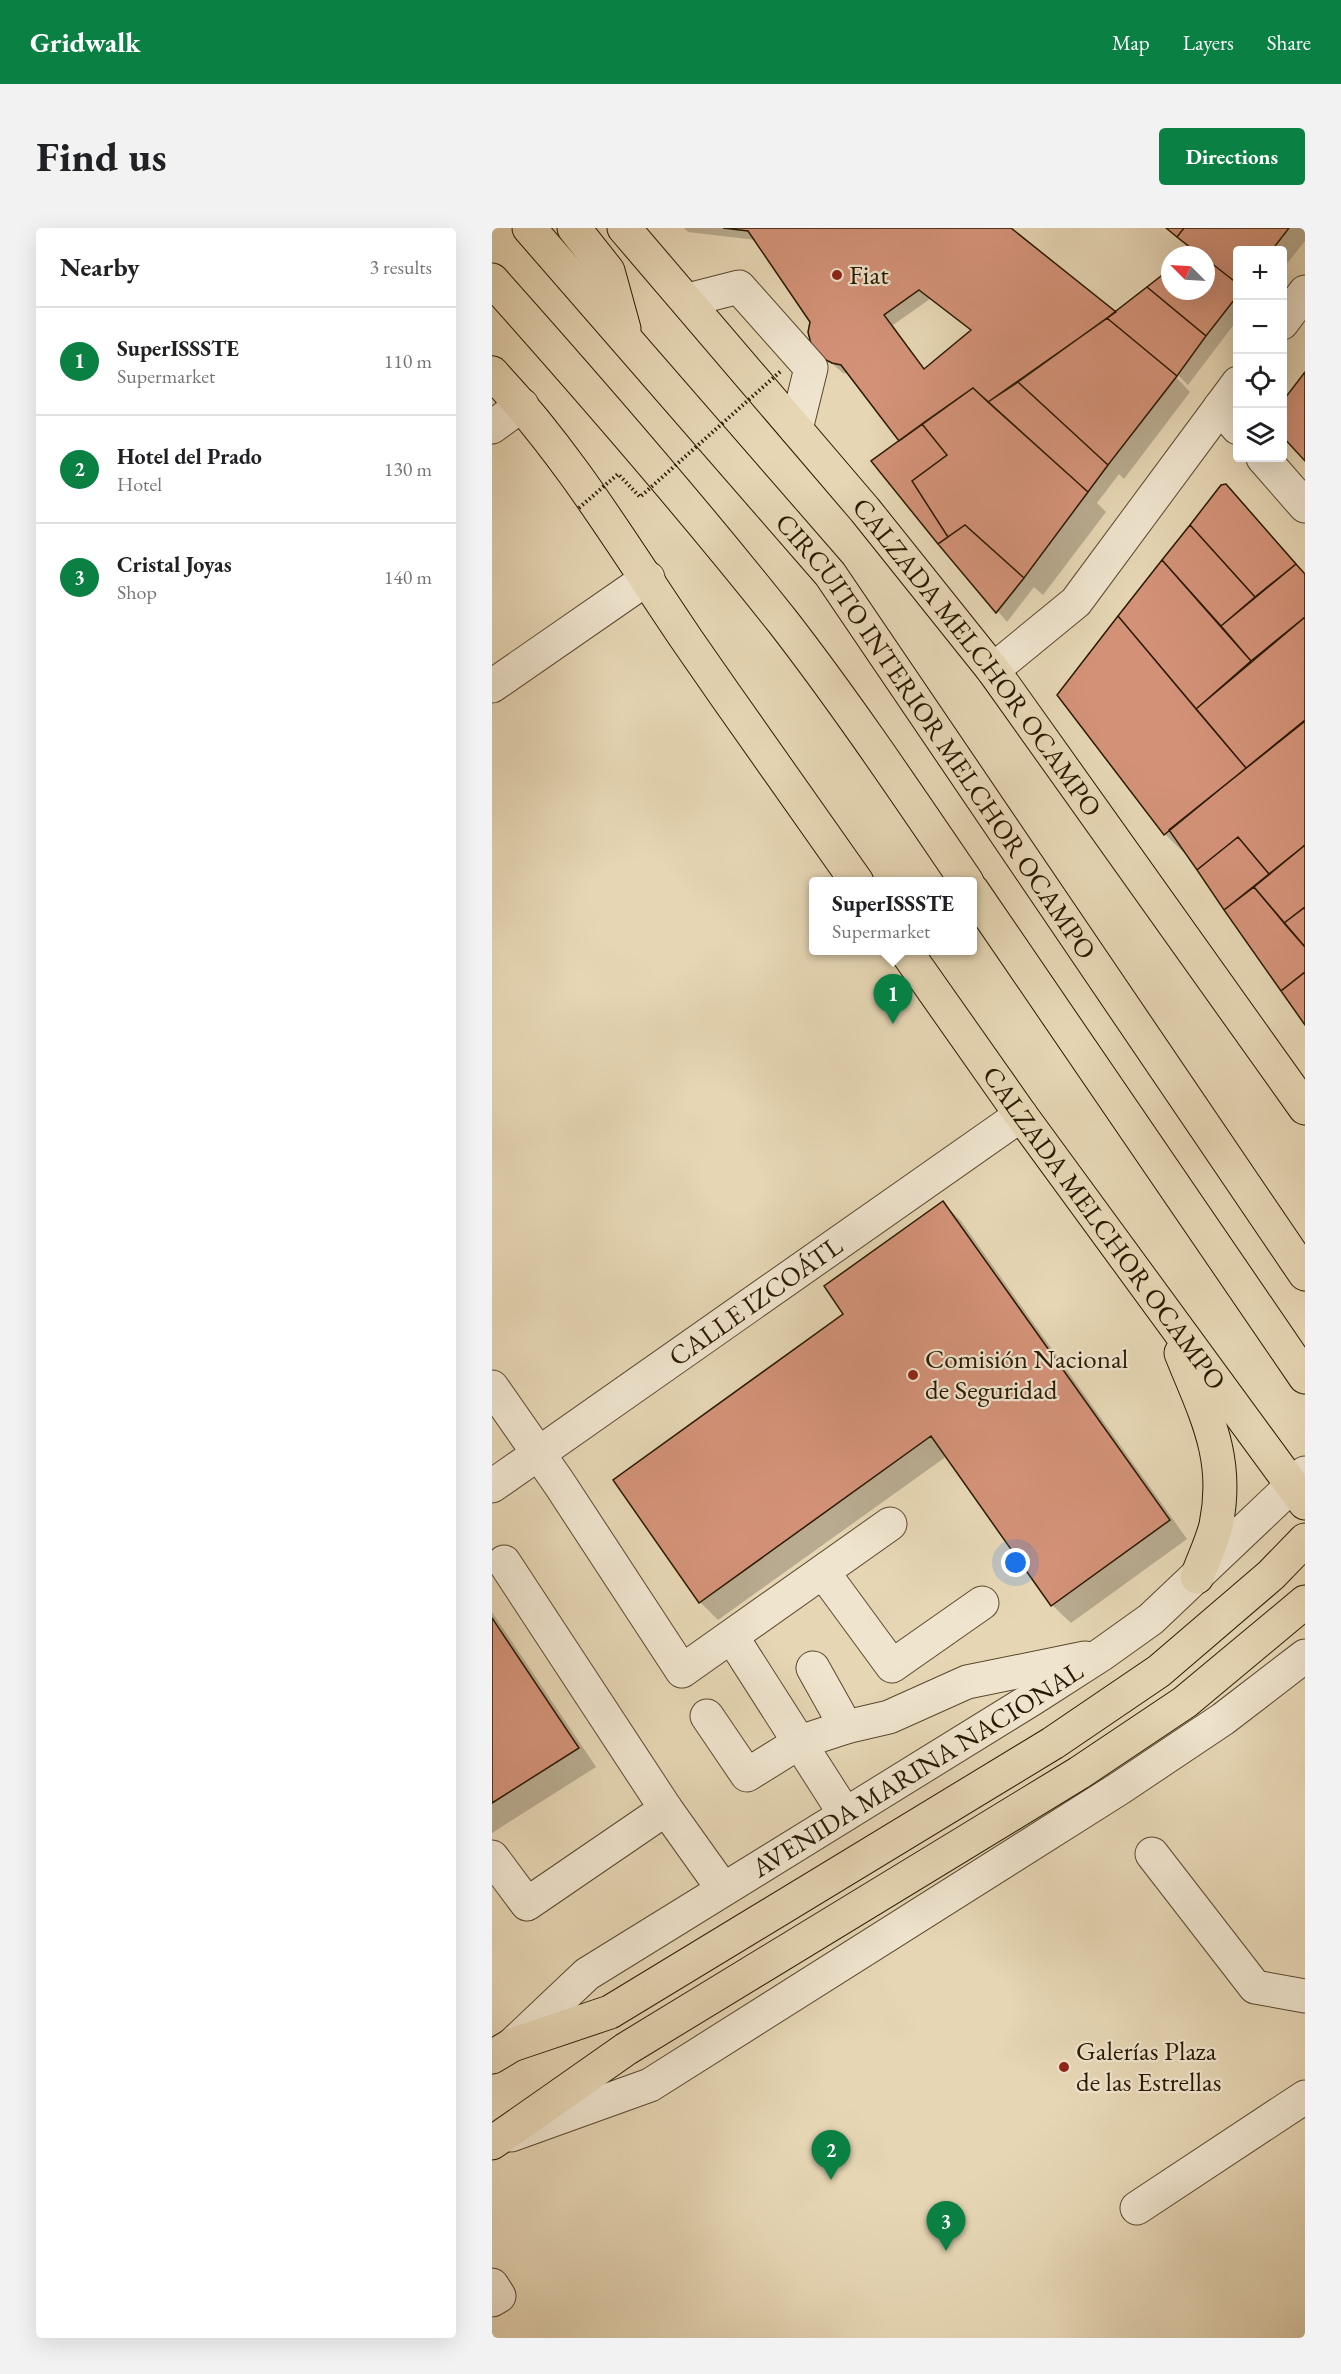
<!DOCTYPE html>
<meta charset="utf-8">
<style>
body{margin:0;font-family:"EB Garamond",serif;background:#f2f2f2;color:#202124}
.controls{position:absolute;right:18px;top:18px;display:grid;overflow:hidden;border-radius:6px;box-shadow:0 6px 24px #0002}
.controls button{width:54px;height:54px;display:grid;place-items:center;padding:0;border:0;border-bottom:2px solid #e0e0e0;background:#fff;color:#202124;font:30px sans-serif}
.compass{position:absolute;left:669px;top:18px;width:54px;height:54px;border-radius:50%;background:#fff;box-shadow:0 6px 24px #0002;rotate:294deg}
.you{position:absolute;left:524px;top:1335px;width:21px;height:21px;margin:-15px;border:4px solid #fff;border-radius:50%;background:#1a73e8;box-shadow:0 0 0 9px #1a73e833}
.badge{display:grid;place-items:center;width:39px;height:39px;border-radius:50%;background:#0b8043;color:#fff;font-size:20px;font-weight:700}
.pin{position:absolute;translate:-50% -50px;filter:drop-shadow(0 2px 3px #0008)}
.pin::after{content:'';position:absolute;top:32px;width:21px;height:18px;background:inherit;clip-path:polygon(0 0,100% 0,50% 100%)}
.popup{position:absolute;left:317px;top:649px;width:168px;height:78px;box-sizing:border-box;display:grid;place-content:center;border-radius:6px;background:#fff;filter:drop-shadow(0 2px 4px #0005);font-size:20px;white-space:nowrap;color:#757577}
.popup b{font-size:22px;color:#202124}
.popup::after{content:'';position:absolute;left:50%;top:100%;margin-left:-12px;border:12px solid transparent;border-top-color:#fff}
.list{margin:0;padding:0;list-style:none}
h2{display:flex;justify-content:space-between;align-items:center;height:78px;margin:0;padding:0 24px;font-size:26px}
h2 small{font-size:20px;font-weight:400;color:#757577}
.list li{display:grid;grid-template-columns:39px 1fr auto;gap:18px;align-items:center;box-sizing:border-box;height:108px;padding:0 24px;border-top:2px solid #e0e0e0}
.list b{display:block;font-size:22px;white-space:nowrap}
.list p{margin:0;font-size:20px;white-space:nowrap;color:#757577}
.list em{font-size:20px;font-style:normal;color:#757577}
.icon{flex:none;width:33px;height:33px;fill:none;stroke:currentColor;stroke-width:2;stroke-linecap:round;stroke-linejoin:round}
.map{position:relative;flex:none;width:813px;height:2110px;overflow:hidden;border-radius:6px}
header{display:flex;align-items:center;gap:36px;box-sizing:border-box;height:84px;padding:0 30px;background:#0b8043;color:#fff}
header strong{font-size:28px}
nav{display:flex;gap:33px;margin-inline-start:auto;font-size:21px}
.intro{display:flex;align-items:center;justify-content:space-between;box-sizing:border-box;height:144px;padding:0 36px}
h1{margin:0;font-size:42px}
.button{padding:15px 27px;border-radius:6px;background:#0b8043;color:#fff;font-size:21px;font-weight:700}
main{display:flex;gap:36px;padding:0 36px}
aside{flex:1;background:#fff;border-radius:6px;box-shadow:0 6px 24px #0002}
.map>svg:first-child{display:block}
.shadow{fill:#0003;fill-rule:evenodd}
.building{fill:#d39278;stroke:#2a1901;stroke-width:1.5;fill-rule:evenodd}
.lines{fill:none;stroke-linecap:round;stroke-linejoin:round}
.minor-casing{stroke:#59482e;stroke-width:35}
.major-casing{stroke:#2a1901;stroke-width:35}
.highway-casing{stroke:#2a1901;stroke-width:35}
.minor{stroke:#efe4ce;stroke-width:33}
.major{stroke:#e6d6b4;stroke-width:33}
.highway{stroke:#e6d6b4;stroke-width:33}
.path-bridge{stroke:#2a1901;stroke-width:4;stroke-dasharray:1.5 3;stroke-linecap:butt}
.poi-dot{fill:#8f2418;stroke:#efe4ce;stroke-width:2}
.labels{text-anchor:middle;stroke-width:4.5;stroke-linejoin:round;paint-order:stroke}
.poi-label{font-size:27px;fill:#2a1901;stroke:#efe4ce;text-anchor:start}
.street-label{font-size:27px;fill:#2a1901;stroke:#efe4ce}
</style>
<header>
<strong>Gridwalk</strong>
<nav><a>Map</a><a>Layers</a><a>Share</a></nav>
</header>
<div class="intro"><h1>Find us</h1><a class="button">Directions</a></div>
<main>
<aside>
<h2>Nearby<small>3 results</small></h2>
<ul class="list">
<li><span class="badge">1</span><div><b>SuperISSSTE</b><p>Supermarket</p></div><em>110 m</em></li>
<li><span class="badge">2</span><div><b>Hotel del Prado</b><p>Hotel</p></div><em>130 m</em></li>
<li><span class="badge">3</span><div><b>Cristal Joyas</b><p>Shop</p></div><em>140 m</em></li>
</ul>
</aside>
<div class="map">
<svg width="813" height="2110" viewBox="0 0 813 2110">
<rect width="100%" height="100%" fill="#e6d6b4"/>
<filter id="stains"><feTurbulence type="fractalNoise" baseFrequency=".00333" numOctaves="4"/><feColorMatrix values="0 0 0 0 .2 0 0 0 0 .09 0 0 0 0 .02 0 0 0 .5 -.17"/></filter>
<radialGradient id="worn" r=".72"><stop offset=".6" stop-color="#630" stop-opacity="0"/><stop offset="1" stop-color="#630" stop-opacity=".3"/></radialGradient>
<!-- shadow -->
<path class="shadow" d="M192 0H517L624 86 678 42V63H714V27H697L702 23 674 0H813V13L790 42V22H746V91L696 157 683 144V148L698 164 632 251 627 246 605 275 614 284 551 367 542 359 515 394 381 233 409 213 358 146 351 145 325 123 320 93 264 12 196 4ZM438 71 480 103 433 142 401 97Z
M733 257 813 347V794L693 623 691 624 673 606 567 467 729 258Z
M451 975 469 993 695 1311 579 1395 560 1377 455 1228 226 1392 208 1374 353 1086Z
M0 1384 104 1539 0 1605Z"/>
<!-- building -->
<path class="building" d="M231 0H519L624 84 496 174 481 160 407 213 349 137 340 135 330 130 319 116 316 104 318 94 256 3ZM427 62 479 102 432 141 392 87Z
M674 0H692L685 9Z
M692 0H797L780 22H746V56L714 31V27H708L685 9Z
M714 31 746 56V67L714 108 655 59 678 41V63H714Z
M655 59 714 108 685 148 615 90Z
M615 90 685 148 616 237 526 154Z
M813 144V233L790 208V174Z
M526 154 616 237 596 264 496 174Z
M481 160 596 264 532 350 473 297 456 309 420 253 455 227 430 196Z
M430 196 455 227 420 253 456 309 446 316 379 233Z
M734 256 804 336 763 369 698 297 729 257Z
M473 297 532 350 504 385 446 316Z
M698 297 763 369 729 398 670 332Z
M670 332 759 433 704 481 626 388Z
M804 336 813 346V389L759 433 729 398Z
M626 388 754 540 672 607 565 467Z
M813 389V492L754 540 704 481Z
M813 493V617L777 646 746 609 705 642 677 602Z
M746 609 777 646 732 682 705 642Z
M813 617V679L792 695 762 659Z
M762 659 813 719V744L789 763 732 682Z
M813 679V719L792 695Z
M813 744V797L789 763Z
M451 973 678 1292 559 1378 439 1208 207 1375 121 1252 351 1086 332 1058Z
M0 1390 87 1520 0 1575Z"/>
<g class="lines">
<defs>
<g id="minor">
<path d="M196 72 247 59 319 140 304 201"/>
<path d="M790 95 813 64"/>
<path d="M728 179 746 200"/>
<path d="M0 199 30 177"/>
<path d="M771 230 813 278"/>
<path d="M501 442 584 374 746 155"/>
<path d="M0 458 156 350"/>
<path d="M0 1159 67 1255 190 1443 398 1296"/>
<path id="s1" d="M0 1258 529 887"/>
<path d="M12 1334 174 1581 231 1661"/>
<path d="M331 1344 400 1438 490 1375"/>
<path d="M240 1409 353 1586"/>
<path d="M215 1488 255 1547 308 1514 354 1499 321 1440"/>
<path d="M354 1499 397 1489 475 1454 593 1430"/>
<path d="M660 1626 763 1759 813 1768"/>
<path d="M0 1629 35 1676 174 1581"/>
<path id="s2" d="M20 1817 95 1746 540 1471 610 1426 659 1391 813 1245"/>
<path d="M19 1907 158 1857 628 1560 731 1491 813 1428"/>
<path d="M645 1980 813 1869"/>
<path d="M0 2057 7 2068 0 2072"/>
</g>
<g id="major">
<path id="s3" d="M132 0 373 282 501 442 813 880"/>
<path d="M0 145C77 226 133 321 195 412 251 493 308 573 365 654"/>
<path id="s4" d="M413 722 529 887 813 1275"/>
<path d="M689 1125C713 1185 738 1229 724 1297 720 1314 711 1332 705 1349"/>
<path d="M0 1829 20 1817 118 1784 561 1515 667 1443 779 1347 813 1312"/>
<path d="M0 1915 134 1821 587 1545 693 1474 813 1374"/>
</g>
<g id="highway">
<path id="s5" d="M37 0 338 346 813 1046"/>
<path d="M82 0 116 43 132 101"/>
<path d="M0 52C100 164 198 277 291 394 356 478 415 566 475 654"/>
<path d="M0 145 1 146"/>
<path d="M480 662 813 1149"/>
</g>
</defs>
<!-- minor casing -->
<use href="#minor" class="minor-casing"/>
<!-- major casing -->
<use href="#major" class="major-casing"/>
<!-- highway casing -->
<use href="#highway" class="highway-casing"/>
<!-- minor -->
<use href="#minor" class="minor"/>
<!-- major -->
<use href="#major" class="major"/>
<!-- highway -->
<use href="#highway" class="highway"/>
<!-- path-bridge -->
<path class="path-bridge" d="M87 280 126 246 148 269 290 142"/>
</g>
<!-- markers -->
<g class="poi-dot">
<circle cx="345" cy="47" r="6"/>
<circle cx="421" cy="1147" r="6"/>
<circle cx="572" cy="1839" r="6"/>
</g>
<g class="labels">
<!-- poi labels -->
<g class="poi-label">
<text x="357" y="56">Fiat</text>
<text x="433" y="1140">Comisión Nacional<tspan x="433" dy="31">de Seguridad</tspan></text>
<text x="584" y="1832">Galerías Plaza<tspan x="584" dy="31">de las Estrellas</tspan></text>
</g>
<!-- street labels -->
<g class="street-label">
<text dy="9" stroke="none"><textPath href="#s3" startOffset="556">CALZADA MELCHOR OCAMPO</textPath></text>
<text dy="9" stroke="none"><textPath href="#s5" startOffset="652">CIRCUITO INTERIOR MELCHOR OCAMPO</textPath></text>
<text dy="9" stroke="none"><textPath href="#s4" startOffset="342">CALZADA MELCHOR OCAMPO</textPath></text>
<text dy="9" stroke="none"><textPath href="#s1" startOffset="322">CALLE IZCOÁTL</textPath></text>
<text dy="9" stroke="none"><textPath href="#s2" startOffset="492">AVENIDA MARINA NACIONAL</textPath></text>
</g>
</g>
<rect width="100%" height="100%" filter="url(#stains)"/>
<rect width="100%" height="100%" fill="url(#worn)"/>
</svg>
<div class="controls">
<button>+</button>
<button>−</button>
<button><svg class="icon" aria-label="locate" viewBox="0 0 24 24"><circle cx="12" cy="12" r="6"/><path d="M12 2v4M12 18v4M2 12h4M18 12h4"/></svg></button>
<button><svg class="icon" aria-label="layers" viewBox="0 0 24 24"><path d="M12 4l9 5-9 5-9-5zM3 14l9 5 9-5"/></svg></button>
</div>
<svg class="compass" viewBox="-18 -18 36 36"><path d="M0-13l5 13h-10z" fill="#e53935"/><path d="M0 13l5-13h-10z" fill="#757577"/></svg>
<div class="you"></div>
<div class="pin badge" style="left:401px;top:796px">1</div>
<div class="popup"><b>SuperISSSTE</b>Supermarket</div>
<div class="pin badge" style="left:339px;top:1952px">2</div>
<div class="pin badge" style="left:454px;top:2023px">3</div>
</div>
</main>
